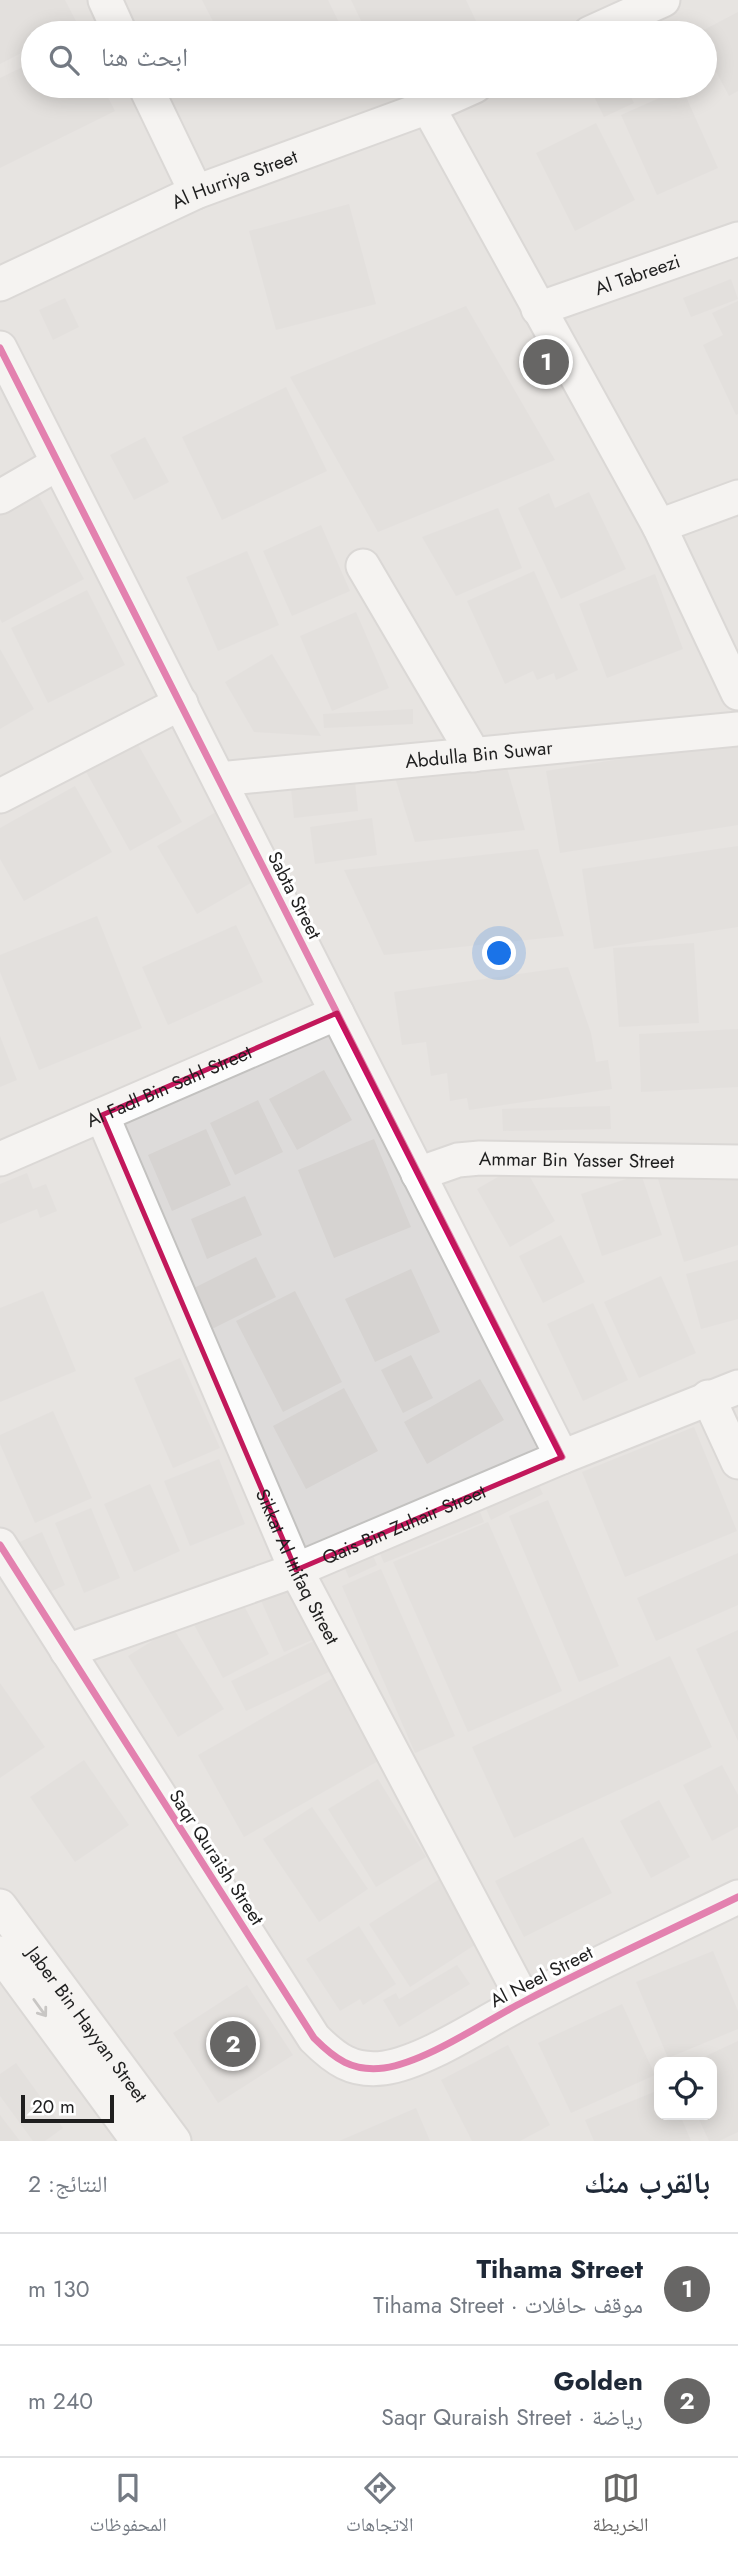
<!DOCTYPE html>
<html lang="ar">
<meta charset="utf-8">
<style>
body{margin:0;font-family:Jost,"Noto Naskh Arabic",sans-serif;background:#f2f2f3;color:#1f2937;direction:rtl}
.controls{position:absolute;right:21px;bottom:21px;display:grid;overflow:hidden;border-radius:14px;box-shadow:0 4px 18px #0003}
.controls button{width:63px;height:63px;display:grid;place-items:center;padding:0;border:0;border-bottom:2px solid #e0e1e3;background:#fff;color:#1f2937;font:35px sans-serif}
.scale{position:absolute;left:21px;bottom:18px;width:93px;box-sizing:border-box;padding-left:7px;border:4px solid #1f1f1f;border-top:0;font-size:19px;line-height:24px;white-space:nowrap;color:#1f1f1f;-webkit-text-stroke:5px #fff;paint-order:stroke}
.you{position:absolute;left:500px;top:954px;width:24px;height:24px;margin:-18px;border:5px solid #fff;border-radius:50%;background:#1a73e8;box-shadow:0 0 0 10px #1a73e833}
.badge{display:grid;place-items:center;width:46px;height:46px;border-radius:50%;background:#676665;color:#fff;font-size:23px;font-weight:700}
.pin{position:absolute;translate:-50% -50%;border:4px solid #fff;box-shadow:0 2px 7px #0006}
.list{margin:0;padding:0;list-style:none}
h2{display:flex;justify-content:space-between;align-items:center;height:91px;margin:0;padding:0 28px;font-size:30px}
h2 small{font-size:23px;font-weight:400;color:#747a83}
.list li{display:grid;grid-template-columns:46px 1fr auto;gap:21px;align-items:center;box-sizing:border-box;height:112px;padding:0 28px;border-top:2px solid #e0e1e3}
.list b{display:block;font-size:26px;white-space:nowrap}
.list p{margin:0;font-size:23px;white-space:nowrap;color:#747a83}
.list em{font-size:23px;font-style:normal;color:#747a83}
.icon{flex:none;width:38px;height:38px;fill:none;stroke:currentColor;stroke-width:2;stroke-linecap:round;stroke-linejoin:round}
.map{position:relative;flex:none;width:738px;height:2141px;overflow:hidden;direction:ltr}
.search{position:absolute;background:#fff;box-shadow:0 4px 18px #0003;left:21px;right:21px;top:21px;height:77px;display:flex;align-items:center;gap:18px;box-sizing:border-box;padding:0 24px;border-radius:38px;color:#747a83;font-size:26px}
.sheet{height:315px;background:#fff}
nav{display:flex;justify-content:space-around;align-items:center;box-sizing:border-box;height:98px;border-top:2px solid #e0e1e3;background:#fff;font-size:19px;color:#747a83}
nav a{display:grid;justify-items:center;gap:4px}
nav .on{color:#676665}
.map>svg:first-child{display:block}
.residential{fill:#dddbda;fill-rule:evenodd}
.building{fill:#d6d3d1}
.lines{fill:none;stroke-linecap:round;stroke-linejoin:round}
.minor-casing{stroke:#c3c2c0;stroke-width:37}
.minor{stroke:#fcfcfc;stroke-width:33}
.cycleway-casing{stroke:#fff;stroke-width:11}
.cycleway{stroke:#d6006c;stroke-width:7}
.oneway{stroke:#999}
.marked{fill:none;stroke:#c2185b;stroke-width:5;stroke-linejoin:round}
.labels{text-anchor:middle;stroke-width:6;stroke-linejoin:round;paint-order:stroke}
.street-label{font-size:19px;fill:#1f1f1f;stroke:#fff}
</style>
<div class="map">
<svg width="738" height="2141" viewBox="0 0 738 2141">
<rect width="100%" height="100%" fill="#eeebe8"/>
<!-- residential -->
<path class="residential" d="M0 0H738V2141H0ZM33 33H705V86H33ZM659 2062H712V2115H659Z"/>
<!-- building -->
<path class="building" d="M0 0H65L78 25 61 33H33V47L0 64Z
M202 0H328L344 33H219Z
M351 0H466L476 21 448 33H367Z
M738 12V91L729 96 705 51V33H698Z
M33 62V86H102L115 111 0 168V78Z
M589 86H626L634 103 604 117Z
M682 88 718 168 657 195 621 115Z
M596 123 635 200 575 231 536 153Z
M349 204 376 304 276 330 249 231Z
M731 279 738 299 691 317 683 298Z
M65 298 79 327 53 340 39 310Z
M738 301V414L736 415 703 345 723 335 712 313Z
M466 306 555 460 378 532 290 377Z
M286 387 327 471 222 520 182 437Z
M145 437 169 482 134 500 110 455Z
M35 489 84 579 2 623 0 619V507Z
M589 492 626 569 561 599 518 508 549 493 555 508Z
M498 508 522 568 456 596 422 537Z
M321 525 350 591 292 616 263 551Z
M247 551 279 625 218 651 186 577Z
M534 571 578 670 556 680 554 673 537 680 533 671 505 684 467 601Z
M655 574 683 649 607 678 579 604Z
M87 590 125 665 48 703 11 628Z
M356 612 389 688 332 711 300 636Z
M0 649 34 709 0 729Z
M272 654 321 736 254 732 225 682Z
M413 709V724L324 728 323 714Z
M738 740V825L560 853 546 771Z
M136 741 182 822 130 851 85 770Z
M505 761 525 830 415 842 393 771Z
M354 772 358 811 294 818 290 779Z
M75 786 112 852 24 901 0 859V828Z
M216 812 256 880 197 914 157 846Z
M372 818 377 855 315 864 310 827Z
M738 846V927L594 949 582 869Z
M538 849 564 936 384 955 344 870Z
M97 916 142 1028 39 1070 0 972V955Z
M236 925 263 982 168 1025 142 967Z
M694 943 699 1023 619 1027 613 948Z
M568 967 591 1033 596 1062 608 1060 612 1089 469 1110 467 1098 450 1101 447 1073 431 1076 426 1042 402 1045 394 992Z
M738 1029V1087L641 1092 639 1034Z
M0 1036 17 1080 0 1087Z
M324 1070 352 1120 297 1150 269 1099Z
M258 1100 283 1152 235 1175 210 1123Z
M610 1106 611 1129 503 1131 502 1109Z
M206 1129 231 1185 172 1211 148 1155Z
M374 1139 411 1227 334 1258 298 1170Z
M522 1163 555 1221 510 1247 477 1189Z
M689 1170 738 1174V1245L684 1262 658 1179Z
M27 1173 33 1189 46 1184 57 1211 40 1218 37 1209 0 1224V1184Z
M641 1174 662 1235 602 1256 581 1194Z
M245 1196 262 1235 207 1259 191 1219Z
M561 1235 585 1282 543 1303 519 1256Z
M256 1257 276 1297 208 1331 188 1291Z
M738 1260V1319L701 1329 686 1274Z
M411 1269 440 1332 375 1362 345 1299Z
M661 1276 696 1353 639 1378 604 1302Z
M43 1291 76 1371 0 1402V1308Z
M295 1291 342 1382 283 1412 236 1321Z
M593 1303 628 1380 583 1401 547 1324Z
M411 1355 433 1398 403 1413 381 1370Z
M180 1358 220 1448 173 1468 134 1378Z
M480 1379 504 1420 427 1464 404 1422Z
M344 1388 378 1451 306 1489 273 1426Z
M53 1411 92 1498 35 1523 0 1444V1435Z
M694 1427 737 1531 625 1577 582 1472Z
M219 1459 245 1524 190 1546 164 1481Z
M535 1478 543 1494 491 1520 484 1504Z
M150 1484 180 1551 134 1572 104 1504Z
M548 1500 619 1666 579 1682 509 1516Z
M477 1504 484 1522 384 1563 376 1544Z
M91 1508 120 1578 84 1593 55 1523Z
M488 1522 562 1691 468 1732 393 1562Z
M42 1532 65 1585 37 1598 13 1545Z
M369 1546 377 1565 349 1578 341 1559Z
M738 1553V1605L656 1641 637 1598Z
M381 1569 455 1736 415 1753 342 1586Z
M291 1580 317 1638 284 1652 258 1594Z
M239 1596 269 1654 223 1678 192 1621Z
M173 1628 224 1709 178 1737 128 1656Z
M738 1630V1741L696 1649Z
M318 1639 333 1670 246 1711 231 1681Z
M670 1656 712 1747 514 1838 472 1747Z
M333 1678 380 1760 244 1837 198 1755Z
M0 1683 45 1747 0 1778Z
M84 1760 129 1825 75 1862 30 1797Z
M722 1765 738 1795V1827L712 1841 683 1785Z
M378 1779 426 1857 376 1887 328 1809Z
M659 1800 690 1857 651 1878 620 1821Z
M312 1807 368 1889 319 1922 263 1839Z
M583 1837 612 1893 524 1937 495 1881Z
M446 1875 487 1937 410 1987 369 1924Z
M359 1926 396 1984 363 2005 360 1999 340 2011 306 1959Z
M713 1951 738 2011V2029L668 2058 636 1982Z
M457 1965 470 1984 399 2027 383 2000 396 1993 399 1999Z
M247 1985 293 2055 218 2103 173 2033Z
M622 2004 655 2075 571 2113 538 2043Z
M738 2041V2132L719 2141H709L697 2115H712V2062H693Z
M508 2045 550 2125 520 2141H472L441 2080Z
M16 2063 63 2128 45 2141H33L0 2096V2074Z
M659 2090V2115H680L691 2141H594L585 2120Z
M416 2108 430 2141H339Z
M0 2115 20 2141H0Z"/>
<g class="lines">
<defs>
<g id="minor">
<path d="M105 0 120 33"/>
<path d="M590 33 663 0"/>
<path d="M145 86 196 192"/>
<path d="M428 107 659 526 738 693"/>
<path id="s1" d="M0 284 196 192 428 107 475 86"/>
<path id="s2" d="M538 309 738 239"/>
<path d="M0 348 562 1457"/>
<path d="M0 497 57 464"/>
<path d="M659 526 738 497"/>
<path d="M363 566 474 755"/>
<path id="s3" d="M219 779 738 729"/>
<path d="M0 796 181 703"/>
<path id="s4" d="M102 1115 296 1570 524 2001"/>
<path id="s5" d="M0 1159 337 1013"/>
<path id="s6" d="M418 1174 458 1160 480 1158 738 1162"/>
<path d="M708 1397 738 1462"/>
<path d="M0 1545 314 2038C335 2059 352 2072 384 2068 426 2062 484 2022 523 2002 593 1965 666 1932 738 1897"/>
<path id="s7" d="M67 1651 296 1570 562 1457 738 1387"/>
<path id="s8" d="M0 1906 174 2141"/>
<path d="M0 1953 138 2141"/>
</g>
</defs>
<!-- minor casing -->
<use href="#minor" class="minor-casing"/>
<!-- minor -->
<use href="#minor" class="minor"/>
<defs>
<path id="cycleway" d="M0 348 562 1457
M0 1545 314 2038C335 2059 352 2072 384 2068 426 2062 484 2022 523 2002 593 1965 666 1932 738 1897"/>
</defs>
<!-- cycleway casing -->
<use href="#cycleway" class="cycleway-casing"/>
<!-- cycleway -->
<use href="#cycleway" class="cycleway"/>
</g>
<!-- one-way arrows -->
<defs><path id="oneway-shaft" d="M-6 0H5M1.5-3L5.5 0L1.5 3" fill="none" stroke-width="1.6" stroke-linecap="round" stroke-linejoin="round" transform="scale(1.75)"/></defs>
<use class="oneway" href="#oneway-shaft" transform="translate(40 2008) rotate(54)"/>
<!-- marked area -->
<path d="M0 0H738V2141H0ZM337 1013 562 1457 296 1570 102 1115Z" fill="#eeebe8" fill-opacity=".55" fill-rule="evenodd"/>
<path class="marked" d="M337 1013 562 1457 296 1570 102 1115Z"/>
<g class="labels">
<!-- street labels -->
<g class="street-label">
<text dy="7" stroke="none"><textPath href="#s1" startOffset="257">Al Hurriya Street</textPath></text>
<text dy="7" stroke="none"><textPath href="#s2" startOffset="105">Al Tabreezi</textPath></text>
<text dy="7" stroke="none"><textPath href="#s3" startOffset="261">Abdulla Bin Suwar</textPath></text>
<text transform="translate(295 895) rotate(63)" y="7">Sabta Street</text>
<text dy="7" stroke="none"><textPath href="#s5" startOffset="184">Al Fadl Bin Sahl Street</textPath></text>
<text dy="7" stroke="none"><textPath href="#s6" startOffset="161">Ammar Bin Yasser Street</textPath></text>
<text dy="7" stroke="none"><textPath href="#s7" startOffset="360">Qais Bin Zuhair Street</textPath></text>
<text dy="7" stroke="none"><textPath href="#s4" startOffset="492">Sikkat Al Ittifaq Street</textPath></text>
<text transform="translate(217 1857) rotate(57)" y="7">Saqr Quraish Street</text>
<text transform="translate(541 1976) rotate(-27)" y="7">Al Neel Street</text>
<text dy="7" stroke="none"><textPath href="#s8" startOffset="147">Jaber Bin Hayyan Street</textPath></text>
</g>
</g>
</svg>
<div class="controls">
<button><svg class="icon" aria-label="locate" viewBox="0 0 24 24"><circle cx="12" cy="12" r="6"/><path d="M12 2v4M12 18v4M2 12h4M18 12h4"/></svg></button>
</div>
<div class="scale">20 m</div>
<div class="you"></div>
<div class="pin badge" style="left:546px;top:362px">1</div>
<div class="pin badge" style="left:233px;top:2044px">2</div>
<div class="search"><svg class="icon" aria-label="search" viewBox="0 0 24 24"><circle cx="10" cy="10" r="6"/><path d="M15 15l6 6"/></svg>ابحث هنا</div>
</div>
<section class="sheet">
<h2>بالقرب منك<small>النتائج: 2</small></h2>
<ul class="list">
<li><span class="badge">1</span><div><b>Tihama Street</b><p>موقف حافلات · Tihama Street</p></div><em>130 m</em></li>
<li><span class="badge">2</span><div><b>Golden</b><p>رياضة · Saqr Quraish Street</p></div><em>240 m</em></li>
</ul>
</section>
<nav>
<a class="on"><svg class="icon" aria-label="map" viewBox="0 0 24 24"><path d="M3 6l6-2 6 2 6-2v14l-6 2-6-2-6 2zM9 4v14M15 6v14"/></svg>الخريطة</a>
<a><svg class="icon" aria-label="directions" viewBox="0 0 24 24"><path d="M12 3l9 9-9 9-9-9zM9 14v-3h6M13 9l2 2-2 2"/></svg>الاتجاهات</a>
<a><svg class="icon" aria-label="saved" viewBox="0 0 24 24"><path d="M7 4h10v16l-5-4-5 4z"/></svg>المحفوظات</a>
</nav>
